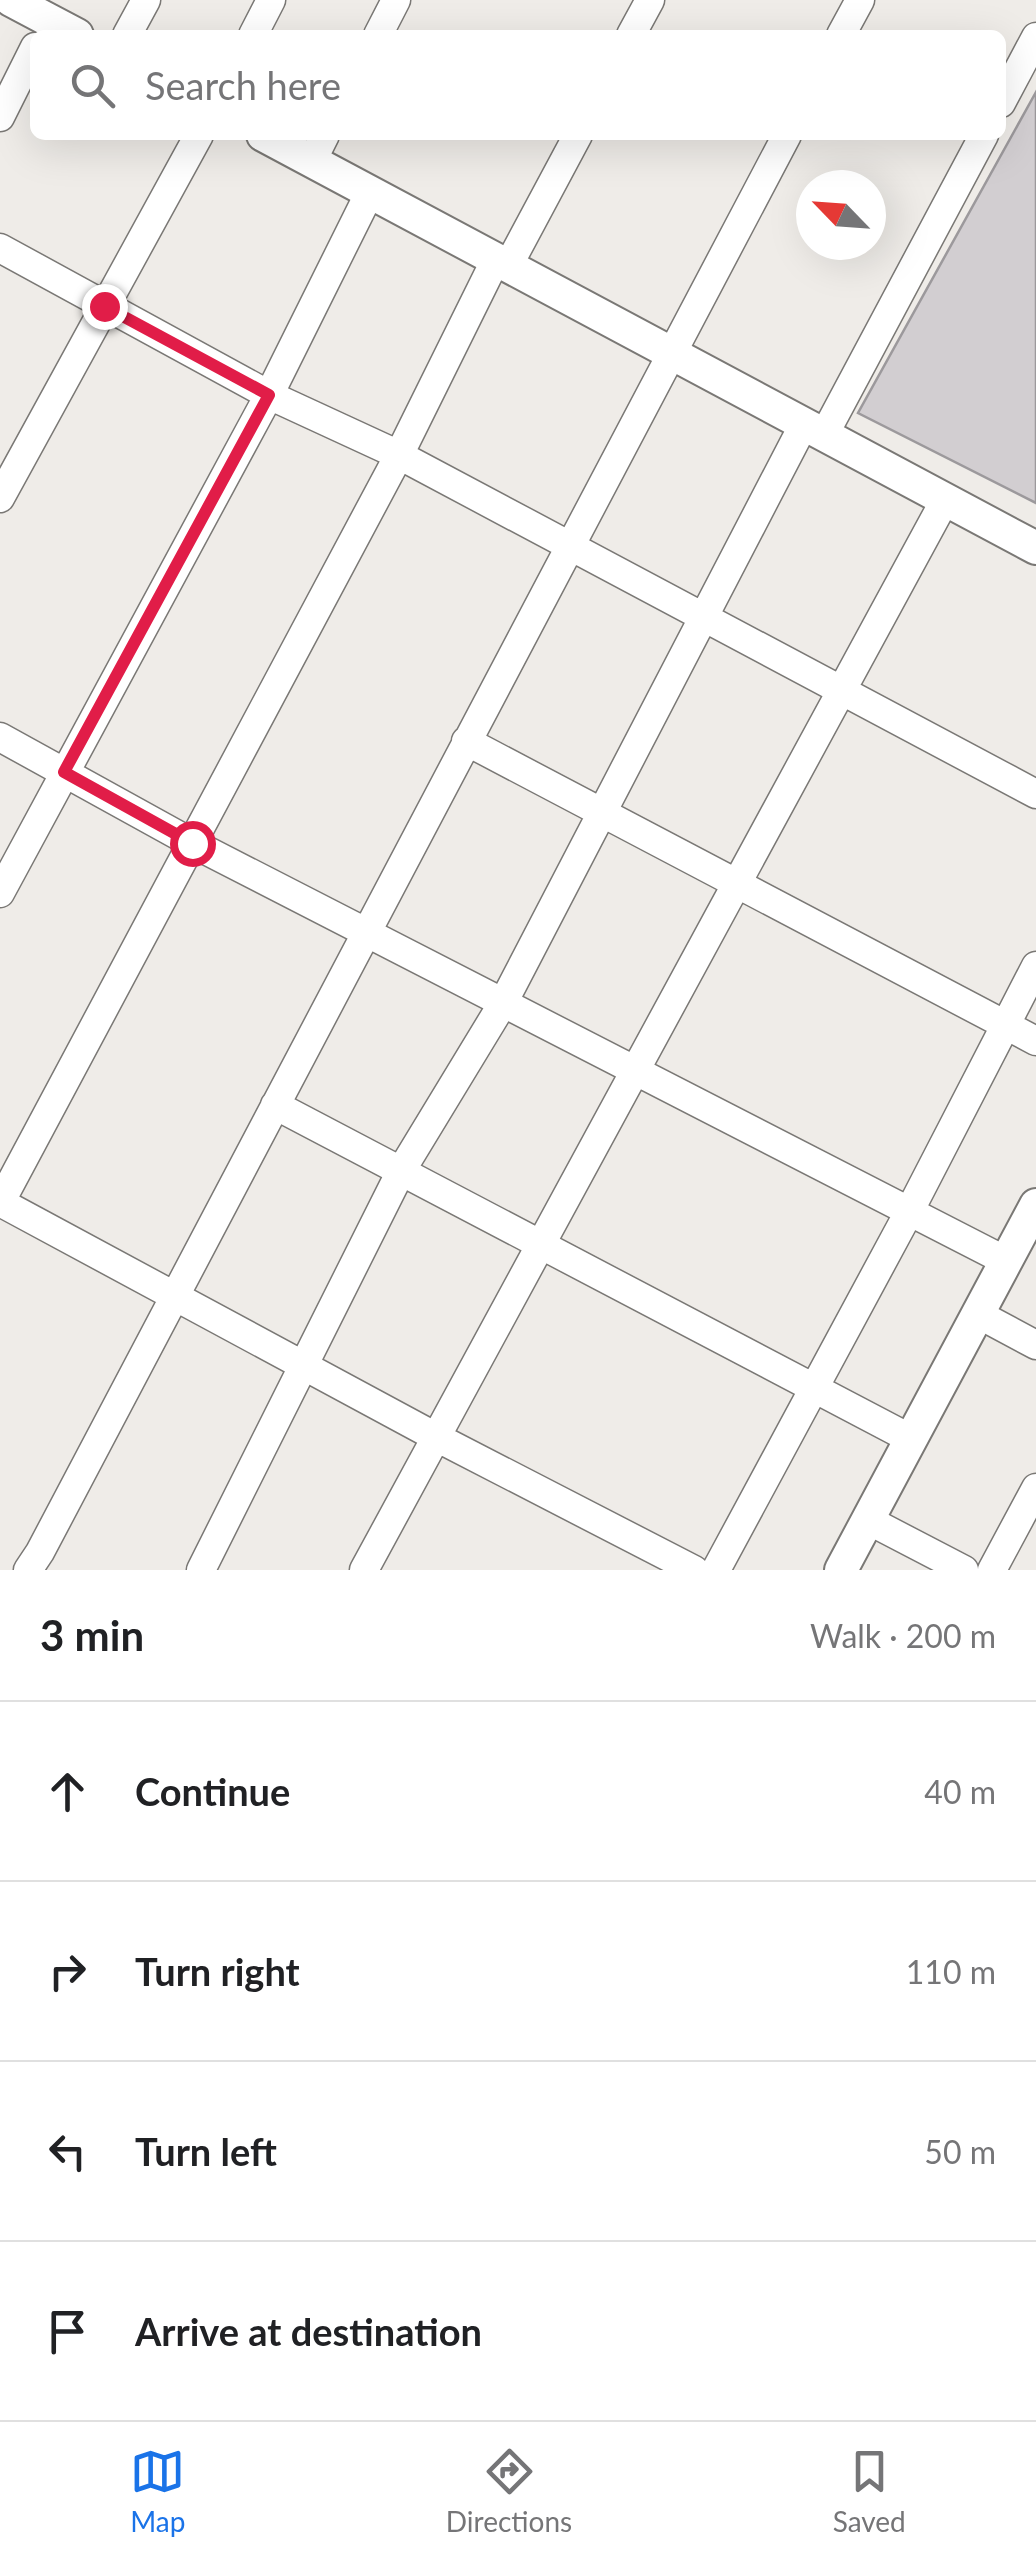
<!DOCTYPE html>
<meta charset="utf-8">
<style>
body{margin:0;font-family:Lato,sans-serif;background:#f6f6f6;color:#202124}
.compass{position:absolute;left:796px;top:170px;width:90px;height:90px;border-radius:50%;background:#fff;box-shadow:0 10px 40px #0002;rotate:295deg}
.stop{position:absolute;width:30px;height:30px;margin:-22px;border:8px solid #e11d48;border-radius:50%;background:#fff}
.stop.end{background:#e11d48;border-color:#fff;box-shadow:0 2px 10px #0008}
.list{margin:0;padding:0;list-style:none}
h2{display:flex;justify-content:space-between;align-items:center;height:130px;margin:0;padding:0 40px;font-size:42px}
h2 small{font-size:32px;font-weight:400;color:#757577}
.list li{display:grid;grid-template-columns:65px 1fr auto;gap:30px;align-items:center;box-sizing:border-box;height:180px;padding:0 40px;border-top:2px solid #e0e0e0}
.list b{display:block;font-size:38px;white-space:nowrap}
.list em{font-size:32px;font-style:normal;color:#757577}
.icon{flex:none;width:55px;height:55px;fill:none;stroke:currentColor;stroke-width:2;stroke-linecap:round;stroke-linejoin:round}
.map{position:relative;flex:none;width:1036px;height:1570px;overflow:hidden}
.search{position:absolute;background:#fff;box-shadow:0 10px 40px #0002;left:30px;right:30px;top:30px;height:110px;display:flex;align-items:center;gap:25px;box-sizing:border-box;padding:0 35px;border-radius:15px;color:#757577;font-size:38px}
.sheet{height:850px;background:#fff}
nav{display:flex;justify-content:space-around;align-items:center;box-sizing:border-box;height:140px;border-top:2px solid #e0e0e0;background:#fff;font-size:28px;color:#757577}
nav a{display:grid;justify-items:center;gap:5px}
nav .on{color:#1a73e8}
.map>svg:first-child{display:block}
.building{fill:#d2ced1;stroke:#9c999c;stroke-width:2.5}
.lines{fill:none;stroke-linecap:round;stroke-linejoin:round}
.minor-casing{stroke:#7a7875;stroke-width:31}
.tertiary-casing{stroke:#7a7875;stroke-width:36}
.minor{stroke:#fff;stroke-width:28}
.tertiary{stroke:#fff;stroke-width:32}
.route{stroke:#e11d48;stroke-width:12}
</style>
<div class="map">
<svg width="1036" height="1570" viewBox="0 0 1036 1570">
<rect width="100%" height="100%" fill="#efece8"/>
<!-- building -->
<path class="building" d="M1036 92V503L858 413Z"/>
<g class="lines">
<defs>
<path id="minor" d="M127 35 146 0
M253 35 271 0
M378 35 396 0
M631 35 650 0
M841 35 860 0
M1001 103 1036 37
M0 117 35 47
M312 161 325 135
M0 248 269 395 399 455 1036 794
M508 266 578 135
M824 435 984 135
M0 498 199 135
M0 737 192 843 1006 1261
M466 741 1036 1041
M0 893 269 395 370 192
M275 1105 911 1439
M0 1202 436 1437 694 1570
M0 1203 399 455 496 259
M978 1314 1036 1345
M868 1520 964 1570
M28 1570 40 1552 787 135
M201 1570 401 1171 503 1003 804 424
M364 1570 945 500
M716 1570 909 1212 1036 966
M992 1570 1036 1488"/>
<path id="tertiary" d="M11 0 77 35
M263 135 1036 548
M841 1570 1036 1205"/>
</defs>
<!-- minor casing -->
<use href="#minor" class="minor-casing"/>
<!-- tertiary casing -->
<use href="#tertiary" class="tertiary-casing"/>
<!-- minor -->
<use href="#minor" class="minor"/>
<!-- tertiary -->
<use href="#tertiary" class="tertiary"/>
</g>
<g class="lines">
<!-- route -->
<path class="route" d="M104 306 269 395 64 772 192 843"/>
</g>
</svg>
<svg class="compass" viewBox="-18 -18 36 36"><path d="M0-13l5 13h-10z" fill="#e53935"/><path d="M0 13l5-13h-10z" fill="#757577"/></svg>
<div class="stop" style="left:192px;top:843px"></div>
<div class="stop end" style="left:104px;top:306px"></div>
<div class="search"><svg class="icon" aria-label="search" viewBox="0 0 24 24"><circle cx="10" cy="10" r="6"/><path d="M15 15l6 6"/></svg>Search here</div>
</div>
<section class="sheet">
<h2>3 min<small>Walk · 200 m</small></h2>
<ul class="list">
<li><svg class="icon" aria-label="ahead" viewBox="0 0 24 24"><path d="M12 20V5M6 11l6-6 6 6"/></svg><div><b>Continue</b></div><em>40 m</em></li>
<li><svg class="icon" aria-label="right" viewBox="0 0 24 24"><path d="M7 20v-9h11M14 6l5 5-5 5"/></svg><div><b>Turn right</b></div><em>110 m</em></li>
<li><svg class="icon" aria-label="left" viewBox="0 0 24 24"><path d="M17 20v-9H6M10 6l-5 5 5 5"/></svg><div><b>Turn left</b></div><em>50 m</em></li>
<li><svg class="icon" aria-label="arrive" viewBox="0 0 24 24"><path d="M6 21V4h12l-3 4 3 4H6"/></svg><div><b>Arrive at destination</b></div></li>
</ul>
</section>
<nav>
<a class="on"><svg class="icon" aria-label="map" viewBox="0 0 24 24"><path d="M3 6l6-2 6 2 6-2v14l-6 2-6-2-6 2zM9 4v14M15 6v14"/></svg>Map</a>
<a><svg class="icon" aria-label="directions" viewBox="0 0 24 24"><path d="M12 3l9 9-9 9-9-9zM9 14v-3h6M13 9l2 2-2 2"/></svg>Directions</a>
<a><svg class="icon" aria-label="saved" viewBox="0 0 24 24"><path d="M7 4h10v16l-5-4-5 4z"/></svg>Saved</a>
</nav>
